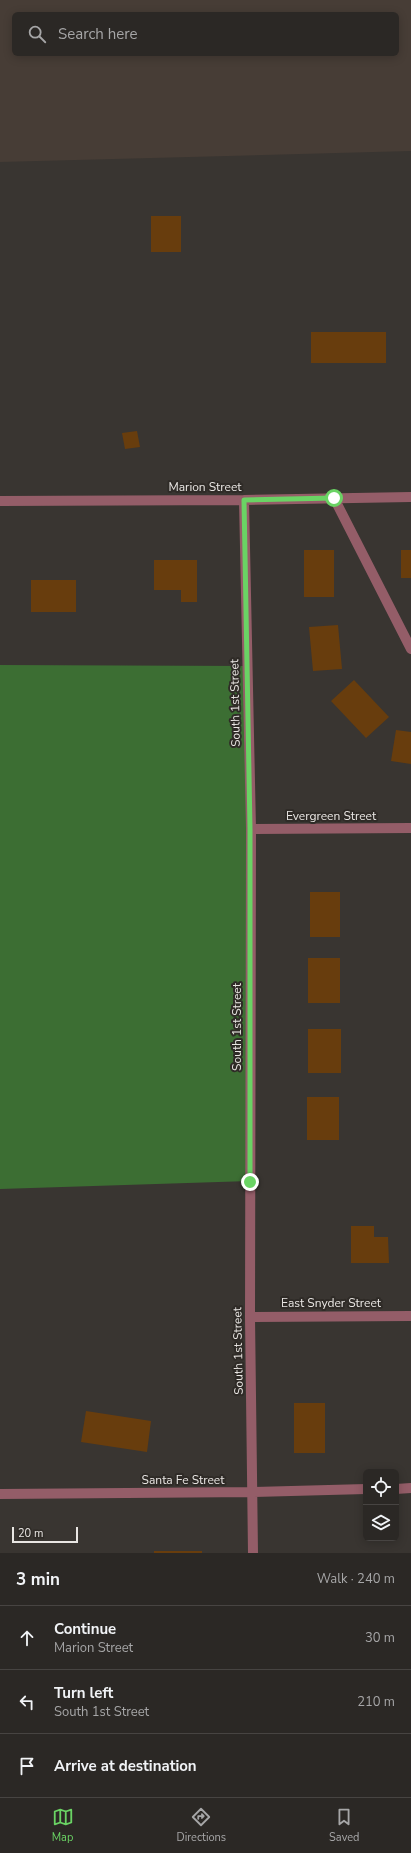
<!DOCTYPE html>
<meta charset="utf-8">
<style>
body{margin:0;font-family:"Nunito Sans",sans-serif;background:#33302d;color:#f1f3f6}
.controls{position:absolute;right:12px;bottom:12px;display:grid;overflow:hidden;border-radius:6px;box-shadow:0 2px 10px #0003}
.controls button{width:36px;height:36px;display:grid;place-items:center;padding:0;border:0;border-bottom:1px solid #474442;background:#2b2825;color:#f1f3f6;font:20px sans-serif}
.scale{position:absolute;left:12px;bottom:10px;width:66px;box-sizing:border-box;padding-left:4px;border:2px solid #e9e6e3;border-top:0;font-size:11px;line-height:14px;white-space:nowrap;color:#e9e6e3;-webkit-text-stroke:3px #2f2b27;paint-order:stroke}
.stop{position:absolute;width:12px;height:12px;margin:-9px;border:3px solid #6ad364;border-radius:50%;background:#fff}
.stop.end{background:#6ad364;border-color:#fff;box-shadow:0 1px 4px #0008}
.list{margin:0;padding:0;list-style:none}
h2{display:flex;justify-content:space-between;align-items:center;height:52px;margin:0;padding:0 16px;font-size:17px}
h2 small{font-size:13px;font-weight:400;color:#a6a6a7}
.list li{display:grid;grid-template-columns:26px 1fr auto;gap:12px;align-items:center;box-sizing:border-box;height:64px;padding:0 16px;border-top:1px solid #474442}
.list b{display:block;font-size:15px;white-space:nowrap}
.list p{margin:0;font-size:13px;white-space:nowrap;color:#a6a6a7}
.list em{font-size:13px;font-style:normal;color:#a6a6a7}
.icon{flex:none;width:22px;height:22px;fill:none;stroke:currentColor;stroke-width:2;stroke-linecap:round;stroke-linejoin:round}
.map{position:relative;flex:none;width:411px;height:1553px;overflow:hidden}
.search{position:absolute;background:#2b2825;box-shadow:0 2px 10px #0003;left:12px;right:12px;top:12px;height:44px;display:flex;align-items:center;gap:10px;box-sizing:border-box;padding:0 14px;border-radius:6px;color:#a6a6a7;font-size:15px}
.sheet{height:244px;background:#2b2825}
nav{display:flex;justify-content:space-around;align-items:center;box-sizing:border-box;height:56px;border-top:1px solid #474442;background:#2b2825;font-size:11px;color:#a6a6a7}
nav a{display:grid;justify-items:center;gap:2px}
nav .on{color:#6ad364}
.map>svg:first-child{display:block}
.built{fill:#473d36;fill-rule:evenodd}
.forest{fill:#3c6e33}
.building{fill:#683d0d}
.lines{fill:none;stroke-linecap:round;stroke-linejoin:round}
.service{stroke:#945d68;stroke-width:10}
.minor{stroke:#945d68;stroke-width:10}
.route{stroke:#6ad364;stroke-width:5}
.labels{text-anchor:middle;stroke-width:4;stroke-linejoin:round;paint-order:stroke}
.street-label{font-size:12px;fill:#e9e6e3;stroke:#2f2b27}
</style>
<div class="map">
<svg width="411" height="1553" viewBox="0 0 411 1553">
<rect width="100%" height="100%" fill="#393531"/>
<!-- built -->
<path class="built" d="M0 0H411V151L0 162ZM14 14H397V54H14Z"/>
<!-- forest -->
<path class="forest" d="M0 665 247 666 250 1181 0 1189Z"/>
<!-- building -->
<path class="building" d="M151 216H181V252H151Z
M311 332H386V363H311Z
M137 431 140 447 125 449 122 433Z
M304 550H334V597H304Z
M401 550H411V578H401Z
M154 560H197V602H181V590H154Z
M31 580H76V612H31Z
M338 625 342 669 313 671 309 627Z
M354 680 389 717 366 738 331 701Z
M396 730 411 732V764L391 761Z
M310 892H340V937H310Z
M308 958H340V1003H308Z
M308 1029H341V1073H308Z
M307 1097H339V1140H307Z
M351 1226H374V1237H388L389 1263H351Z
M294 1403H325V1453H294Z
M86 1411 151 1421 147 1452 81 1442Z
M154 1551H202V1553H154Z"/>
<g class="lines">
<!-- service -->
<path class="service" d="M334 498 411 649"/>
<!-- minor -->
<path class="minor" d="M244 500 251 829 250 1317 253 1553
M0 501 244 500 411 497
M251 829 411 828
M250 1317 411 1316
M396 1489 411 1488
M0 1494 253 1492 366 1489"/>
</g>
<g class="lines">
<!-- route -->
<path class="route" d="M250 1182V829L244 500 334 498"/>
</g>
<g class="labels">
<!-- street labels -->
<g class="street-label">
<text x="205" y="491">Marion Street</text>
<text transform="translate(235 703) rotate(-91)" y="4">South 1st Street</text>
<text x="331" y="820">Evergreen Street</text>
<text transform="translate(237 1027) rotate(-90)" y="4">South 1st Street</text>
<text x="331" y="1307">East Snyder Street</text>
<text transform="translate(238 1351) rotate(-91)" y="4">South 1st Street</text>
<text x="183" y="1484">Santa Fe Street</text>
</g>
</g>
</svg>
<div class="controls">
<button><svg class="icon" aria-label="locate" viewBox="0 0 24 24"><circle cx="12" cy="12" r="6"/><path d="M12 2v4M12 18v4M2 12h4M18 12h4"/></svg></button>
<button><svg class="icon" aria-label="layers" viewBox="0 0 24 24"><path d="M12 4l9 5-9 5-9-5zM3 14l9 5 9-5"/></svg></button>
</div>
<div class="scale">20 m</div>
<div class="stop" style="left:334px;top:498px"></div>
<div class="stop end" style="left:250px;top:1182px"></div>
<div class="search"><svg class="icon" aria-label="search" viewBox="0 0 24 24"><circle cx="10" cy="10" r="6"/><path d="M15 15l6 6"/></svg>Search here</div>
</div>
<section class="sheet">
<h2>3 min<small>Walk · 240 m</small></h2>
<ul class="list">
<li><svg class="icon" aria-label="ahead" viewBox="0 0 24 24"><path d="M12 20V5M6 11l6-6 6 6"/></svg><div><b>Continue</b><p>Marion Street</p></div><em>30 m</em></li>
<li><svg class="icon" aria-label="left" viewBox="0 0 24 24"><path d="M17 20v-9H6M10 6l-5 5 5 5"/></svg><div><b>Turn left</b><p>South 1st Street</p></div><em>210 m</em></li>
<li><svg class="icon" aria-label="arrive" viewBox="0 0 24 24"><path d="M6 21V4h12l-3 4 3 4H6"/></svg><div><b>Arrive at destination</b></div></li>
</ul>
</section>
<nav>
<a class="on"><svg class="icon" aria-label="map" viewBox="0 0 24 24"><path d="M3 6l6-2 6 2 6-2v14l-6 2-6-2-6 2zM9 4v14M15 6v14"/></svg>Map</a>
<a><svg class="icon" aria-label="directions" viewBox="0 0 24 24"><path d="M12 3l9 9-9 9-9-9zM9 14v-3h6M13 9l2 2-2 2"/></svg>Directions</a>
<a><svg class="icon" aria-label="saved" viewBox="0 0 24 24"><path d="M7 4h10v16l-5-4-5 4z"/></svg>Saved</a>
</nav>
